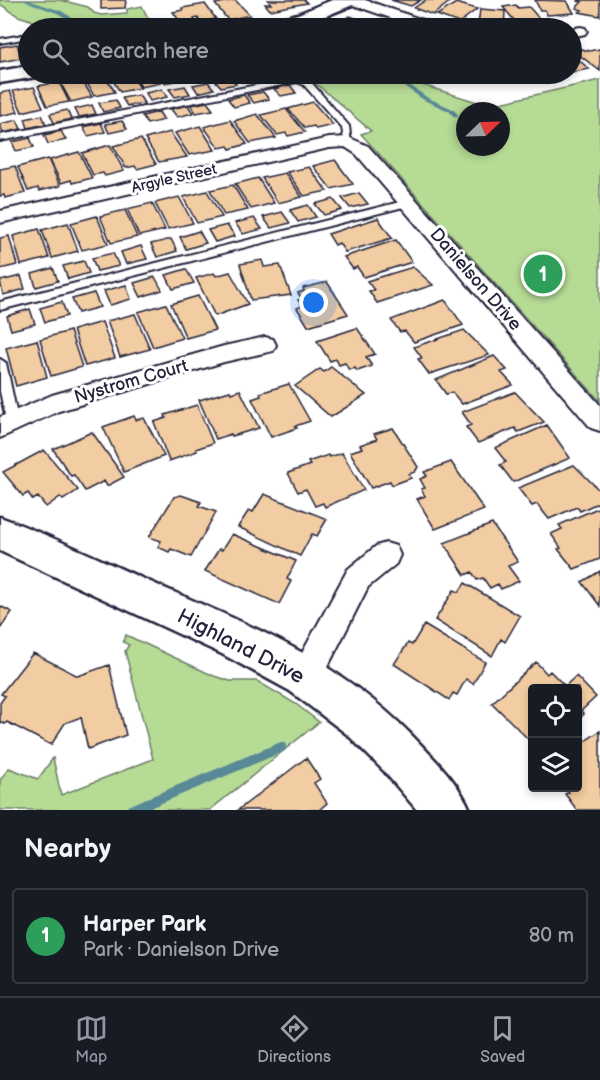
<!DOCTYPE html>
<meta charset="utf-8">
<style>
body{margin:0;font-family:"Balsamiq Sans",sans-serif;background:#20242c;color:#f1f3f6}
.controls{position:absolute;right:18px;bottom:18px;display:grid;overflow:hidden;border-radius:6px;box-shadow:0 3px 9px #0003}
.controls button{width:54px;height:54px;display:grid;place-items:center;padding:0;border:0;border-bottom:2px solid #363941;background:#171b24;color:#f1f3f6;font:30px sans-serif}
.compass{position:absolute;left:456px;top:102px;width:54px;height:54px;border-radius:50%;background:#171b24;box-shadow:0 3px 9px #0003;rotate:67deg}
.you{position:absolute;left:314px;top:303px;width:21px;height:21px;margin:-15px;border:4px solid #fff;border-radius:50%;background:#1a73e8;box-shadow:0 0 0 9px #1a73e833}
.badge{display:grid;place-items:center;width:39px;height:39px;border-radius:50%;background:#9495a2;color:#fff;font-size:20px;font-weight:700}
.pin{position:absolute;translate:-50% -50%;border:3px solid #fff;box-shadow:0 2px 6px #0006}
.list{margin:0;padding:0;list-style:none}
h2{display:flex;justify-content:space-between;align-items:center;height:78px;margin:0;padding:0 24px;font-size:26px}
h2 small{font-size:20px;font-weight:400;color:#9ea1a6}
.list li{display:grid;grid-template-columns:39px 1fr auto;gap:18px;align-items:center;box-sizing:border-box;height:96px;margin:0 12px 12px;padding:0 12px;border:2px solid #363941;border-radius:6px}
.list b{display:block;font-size:22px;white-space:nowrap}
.list p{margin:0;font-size:20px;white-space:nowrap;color:#9ea1a6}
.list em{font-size:20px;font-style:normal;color:#9ea1a6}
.icon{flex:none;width:33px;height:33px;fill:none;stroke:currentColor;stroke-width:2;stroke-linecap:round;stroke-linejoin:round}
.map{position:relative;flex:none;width:600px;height:810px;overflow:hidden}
.search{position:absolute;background:#171b24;box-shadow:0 3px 9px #0003;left:18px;right:18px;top:18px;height:66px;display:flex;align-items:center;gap:15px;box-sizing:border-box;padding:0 21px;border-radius:33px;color:#9ea1a6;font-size:22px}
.sheet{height:186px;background:#171b24}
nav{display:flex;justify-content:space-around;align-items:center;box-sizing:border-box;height:84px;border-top:2px solid #363941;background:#171b24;font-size:16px;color:#9ea1a6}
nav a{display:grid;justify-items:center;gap:3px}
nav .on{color:#9495a2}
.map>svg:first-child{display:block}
.green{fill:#b6db95;stroke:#6c7e68;stroke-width:1.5;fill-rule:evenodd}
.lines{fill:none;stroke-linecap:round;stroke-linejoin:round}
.stream{fill:#598997;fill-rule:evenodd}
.building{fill:#f2cca2;stroke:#22223b;stroke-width:1.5}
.lane-casing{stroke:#22223b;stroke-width:4}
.street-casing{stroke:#22223b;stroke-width:4}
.secondary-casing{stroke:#22223b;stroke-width:5}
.lane{fill:#fff;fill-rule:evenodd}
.street{fill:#fff;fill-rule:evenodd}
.secondary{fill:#fff;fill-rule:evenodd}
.labels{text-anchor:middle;stroke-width:6;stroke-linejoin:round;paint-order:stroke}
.far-street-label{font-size:15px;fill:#22223b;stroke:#fff}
.street-label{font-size:18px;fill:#22223b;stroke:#fff}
.near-street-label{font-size:21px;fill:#22223b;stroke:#fff}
</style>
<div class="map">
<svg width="600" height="810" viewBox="0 0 600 810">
<rect width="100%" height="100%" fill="#fff"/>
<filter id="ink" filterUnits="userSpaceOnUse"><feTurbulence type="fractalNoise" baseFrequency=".0167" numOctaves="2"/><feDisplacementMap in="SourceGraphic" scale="12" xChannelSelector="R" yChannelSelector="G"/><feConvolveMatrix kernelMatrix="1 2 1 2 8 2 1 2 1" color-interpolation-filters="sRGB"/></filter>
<g filter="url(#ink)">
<!-- green -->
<path class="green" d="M0 0H60L88 7 94 13 101 15 127 13V9L142 6 149 20 157 21 167 28H66L45 24 36 26 31 20 18 16 0 4Z
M305 74H387L477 102 496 104 600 80V401L361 134 371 131ZM465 111H501V147H465Z
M126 635 214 676 230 681H257L296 704 319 722 210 810H0V780L9 768 38 779 53 758 61 795 153 759 125 651 129 645 123 642Z"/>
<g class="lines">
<!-- stream -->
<path class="stream" d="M22 0H28L61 11 78 21 105 27H132L134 28H101L75 23 57 13Z
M359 74H365L408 84 428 98 453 109 459 116 454 117 449 111 424 100 404 86Z
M281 742 285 743 286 747 285 751 145 810H127L128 806Z"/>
</g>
<!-- building -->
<path class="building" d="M101 0H126L125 8 101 9Z
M235 0 250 15 228 20 215 4Z
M268 0H304L307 3 270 10 265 4H271Z
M391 0H421L411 6Z
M426 0H452L433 15 414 8Z
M535 0 567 1 574 13 547 15 545 10H540Z
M579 0H600V16L579 12 582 10 576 8 582 2 578 1Z
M456 3 477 9 459 23 437 15Z
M205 4 216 19 200 22 198 18 194 19 195 21 181 23 173 12 183 10 182 8Z
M516 5 518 8 529 7 544 24 518 25 503 7Z
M480 9 505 11 504 28 478 25Z
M350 16 370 24 362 28H328Z
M28 42V57L25 58 19 44Z
M17 44 22 58 0 62V47Z
M581 49 589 51 600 49V71L573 50Z
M572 54 589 69 572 72Z
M104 74 115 92 94 96 84 77Z
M109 74H131L140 88 120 92Z
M133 74H155L161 83 141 87Z
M158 74H181L185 79 165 83Z
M253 74 258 79 242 82 236 75Z
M231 77 236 84 221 87 215 80Z
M81 78 92 97 71 102 60 82Z
M59 82 69 102 47 106 38 86Z
M208 82 214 89 198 93 193 85Z
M290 85 296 93 281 96 274 89Z
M185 86 190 94 175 97 169 89Z
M34 87 43 107 22 112 13 91Z
M162 89 167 97 150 101 146 93Z
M10 91 18 112 0 116V93Z
M263 92 269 99 254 103 247 95Z
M139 95 144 103 127 106 122 98Z
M244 95 250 103 234 107 228 99Z
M116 100 120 108 103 112 99 103Z
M207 102 213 110 196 113 191 105Z
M313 102 333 125 316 129 314 126 305 128 288 109Z
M92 105 96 114 79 117 75 109Z
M188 105 193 113 177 117 171 109Z
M286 109 305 132 288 136 286 133 277 135 261 115Z
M67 110 71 119 54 123 50 114Z
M159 112 164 120 147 124 142 116Z
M257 114 276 138 250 143 234 121Z
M42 115 46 124 28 128 25 119Z
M17 120 21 129 3 133 0 124Z
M230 120 247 144 230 149 228 146 219 148 204 127Z
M122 121 127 129 109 133 105 124Z
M101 123 105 132 88 136 83 127Z
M200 126 215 150 189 155 175 133Z
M61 131 66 140 48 144 44 135Z
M170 132 187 157 159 162 145 139Z
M30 138 34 147 16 151 12 142Z
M141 139 156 164 137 169 135 166 126 168 113 146Z
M110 145 124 171 105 176 103 173 93 175 82 153Z
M79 152 92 178 72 183 71 180 61 183 50 160Z
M48 159 60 186 39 191 38 188 28 191 18 167Z
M335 160 353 184 331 189 313 166Z
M15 166 25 193 5 198 4 195 0 196V169Z
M309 167 327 191 304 196 287 172Z
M285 173 302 197 278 203 262 178Z
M258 178 274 203 251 209 235 184Z
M233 185 248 210 224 215 210 190Z
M207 191 222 217 197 223 183 197Z
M359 193 368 204 350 208 342 198Z
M179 197 193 223 168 229 155 203Z
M333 199 342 210 324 215 315 204Z
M152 203 165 230 139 236 127 209Z
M308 205 316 217 298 222 290 210Z
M125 210 137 237 111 243 100 216Z
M282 212 290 223 271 228 263 217Z
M97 216 108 244 82 250 71 223Z
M254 218 262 229 243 234 235 223Z
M378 218 392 238 345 252 339 243 335 245 328 234Z
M68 223 78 251 52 258 42 230Z
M227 225 235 236 215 242 208 230Z
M39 229 49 258 21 265 13 236Z
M199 231 206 243 186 249 180 237Z
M9 236 17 265 0 269V238Z
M171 239 177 251 157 257 151 244Z
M396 240 412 262 364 277 357 267 353 269 344 257Z
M141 246 147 259 126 264 121 252Z
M113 253 119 266 97 271 92 258Z
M262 260 264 267 280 265 291 295 251 300 240 264Z
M84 261 89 273 68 279 63 266Z
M413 267 433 285 377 303 369 291 374 290 367 281Z
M53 268 58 281 36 287 32 274Z
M186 269 194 283 173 289 166 275Z
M230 272 248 304 215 316 196 278 214 273 216 276Z
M21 276 25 289 3 295 0 281Z
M155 277 162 290 141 297 134 283Z
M327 282 348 314 308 326 297 308 302 306 298 300 302 299 298 293 304 291 303 288Z
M126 285 131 299 110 305 104 291Z
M94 293 100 307 78 313 72 299Z
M198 296 215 330 186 338 171 304Z
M445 300 463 325 414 342 405 331 400 332 391 320Z
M62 302 67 316 45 322 40 308Z
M166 304 182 338 153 347 138 312Z
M30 309 35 324 11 330 7 316Z
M135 314 150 349 120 357 107 321Z
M102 322 115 358 85 366 73 330Z
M357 328 375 354 366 357 372 366 357 371 355 368 349 370 345 363 339 365 336 359 330 361 317 341Z
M464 330 489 355 429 374 418 359 422 358 414 347Z
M70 331 82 367 51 376 40 339Z
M37 340 47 377 16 386 6 348Z
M494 356 507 370 501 372 513 385 462 404 452 392 446 394 436 380Z
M331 367 366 395 331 417 295 386 320 369 324 372Z
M289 384 310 421 295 426 297 428 271 437 252 399 261 396 260 393Z
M240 390 259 428 232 436 231 434 216 439 199 400 230 391 231 393Z
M515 392 544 422 518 432 515 428 478 443 466 427 471 425 462 412Z
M197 405 213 443 196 449 197 451 169 461 154 422 166 418 165 415Z
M134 416 136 420 144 418 164 456 124 472 103 427Z
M547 425 570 458 513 482 500 465 506 462 495 448Z
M393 428 418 467 415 472 409 474 411 478 392 485 390 481 371 488 350 452 362 448 360 445 377 439 374 434Z
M92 432 124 477 107 486 104 481 85 491 74 475 71 476 53 449Z
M44 450 78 490 63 500 60 497 46 507 38 497 33 500 28 493 23 496 3 472Z
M342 453 364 490 325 507 323 503 315 506 306 489 298 492 288 473 310 465 308 462 328 455 330 457Z
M451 462 484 510 435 529 417 499 425 496 421 489 425 488 420 479 427 476 424 472Z
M574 465 600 491V502L580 511 577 507 549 519 537 504 532 506 518 488Z
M264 494 327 519 317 536 312 534 300 556 238 527 249 510 253 512Z
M181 495 201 502 199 506 216 512 191 557 171 549 169 552 158 547 161 541 149 537 174 497Z
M600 507V559L574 569 558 549 561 548 551 534 562 529 559 525Z
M492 524 518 562 508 566 519 581 501 589 498 584 490 588 483 578 477 580 472 572 465 575 444 543Z
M232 534 296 561 287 579 291 581 279 604 205 571 219 549 222 550Z
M600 571V606L582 582Z
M465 583 520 616 505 642 501 639 492 656 435 620 454 590 459 592Z
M0 606 12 612 0 629Z
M424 625 485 662 473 684 466 679 457 695 453 693 449 700 394 664 408 643 412 645Z
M33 653 78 676 109 665 126 735 88 749 81 717 65 723 51 745 7 722 5 724 0 722V703L5 696 1 694Z
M536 662 547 674 550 671 565 686 576 676 596 697 581 711 584 714 578 720V688H532V743L492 703Z
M600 731V810H577L565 794 569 792 565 788H578V739L582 743Z
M306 758 320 779 314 783 327 803 319 810H238Z"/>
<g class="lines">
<defs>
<path id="lane" d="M28 34V38L0 43V39Z
M298 77 310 81 349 126 351 144H345L342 128 304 85 297 82 0 141V135Z
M408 200 413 203 411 205 0 310V302Z
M0 359 6 363 18 420 16 423H8L6 420 0 391Z"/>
<path id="street" d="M345 0H365L437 25 439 28H420L347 3Z
M580 27 585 28 587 31 585 34 572 37V29Z
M348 137 368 146 600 405V431L591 428 356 154 345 147 329 148 0 223V211L329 138Z
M265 337 273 339 276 345 273 351 224 362 59 411 0 438V417L52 395 224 346Z
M386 543 396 546 400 555 396 564 368 587 317 688 306 692 295 688 291 677 295 666 348 569 376 546Z"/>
<path id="secondary" d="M332 0H357L355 4C321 18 291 32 254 28L257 24 298 14Z
M28 66V74H38L36 77 0 83V71Z
M0 517C50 535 98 559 146 580 253 627 343 660 424 748 442 767 460 786 470 810H417L383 770 348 735 290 691 222 654 0 551Z"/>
</defs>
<!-- lane casing -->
<use href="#lane" class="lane-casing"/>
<!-- street casing -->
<use href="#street" class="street-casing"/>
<!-- secondary casing -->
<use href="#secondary" class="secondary-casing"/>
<!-- lane -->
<use href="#lane" class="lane"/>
<!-- street -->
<use href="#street" class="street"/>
<!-- secondary -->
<use href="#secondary" class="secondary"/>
</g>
</g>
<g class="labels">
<!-- far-street labels -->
<g class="far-street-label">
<text transform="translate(174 178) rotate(-13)" y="5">Argyle Street</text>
</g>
<!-- street labels -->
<g class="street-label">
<text transform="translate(476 279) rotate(49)" y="6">Danielson Drive</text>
<text transform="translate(131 381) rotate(-16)" y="6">Nystrom Court</text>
</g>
<!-- near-street labels -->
<g class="near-street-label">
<text transform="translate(241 646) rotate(27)" y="7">Highland Drive</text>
</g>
</g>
</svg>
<div class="controls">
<button><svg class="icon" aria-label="locate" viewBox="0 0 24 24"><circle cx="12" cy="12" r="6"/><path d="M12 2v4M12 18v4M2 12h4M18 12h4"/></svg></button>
<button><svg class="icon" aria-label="layers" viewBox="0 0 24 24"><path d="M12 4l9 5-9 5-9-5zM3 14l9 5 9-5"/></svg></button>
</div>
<svg class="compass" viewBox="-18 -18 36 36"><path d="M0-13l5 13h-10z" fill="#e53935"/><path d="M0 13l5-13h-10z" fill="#9ea1a6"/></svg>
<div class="you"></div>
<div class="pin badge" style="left:543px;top:274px;background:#2e9e5b">1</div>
<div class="search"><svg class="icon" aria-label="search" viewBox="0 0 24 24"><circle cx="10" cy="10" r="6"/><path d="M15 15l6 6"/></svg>Search here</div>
</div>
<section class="sheet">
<h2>Nearby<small></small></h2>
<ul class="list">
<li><span class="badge" style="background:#2e9e5b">1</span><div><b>Harper Park</b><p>Park · Danielson Drive</p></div><em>80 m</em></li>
</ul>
</section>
<nav>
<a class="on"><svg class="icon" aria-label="map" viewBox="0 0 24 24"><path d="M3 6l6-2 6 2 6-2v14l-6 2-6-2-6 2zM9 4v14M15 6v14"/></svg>Map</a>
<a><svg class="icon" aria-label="directions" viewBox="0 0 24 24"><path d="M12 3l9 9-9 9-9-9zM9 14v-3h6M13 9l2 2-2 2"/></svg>Directions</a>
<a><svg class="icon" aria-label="saved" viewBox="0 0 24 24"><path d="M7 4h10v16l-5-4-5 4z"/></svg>Saved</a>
</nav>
